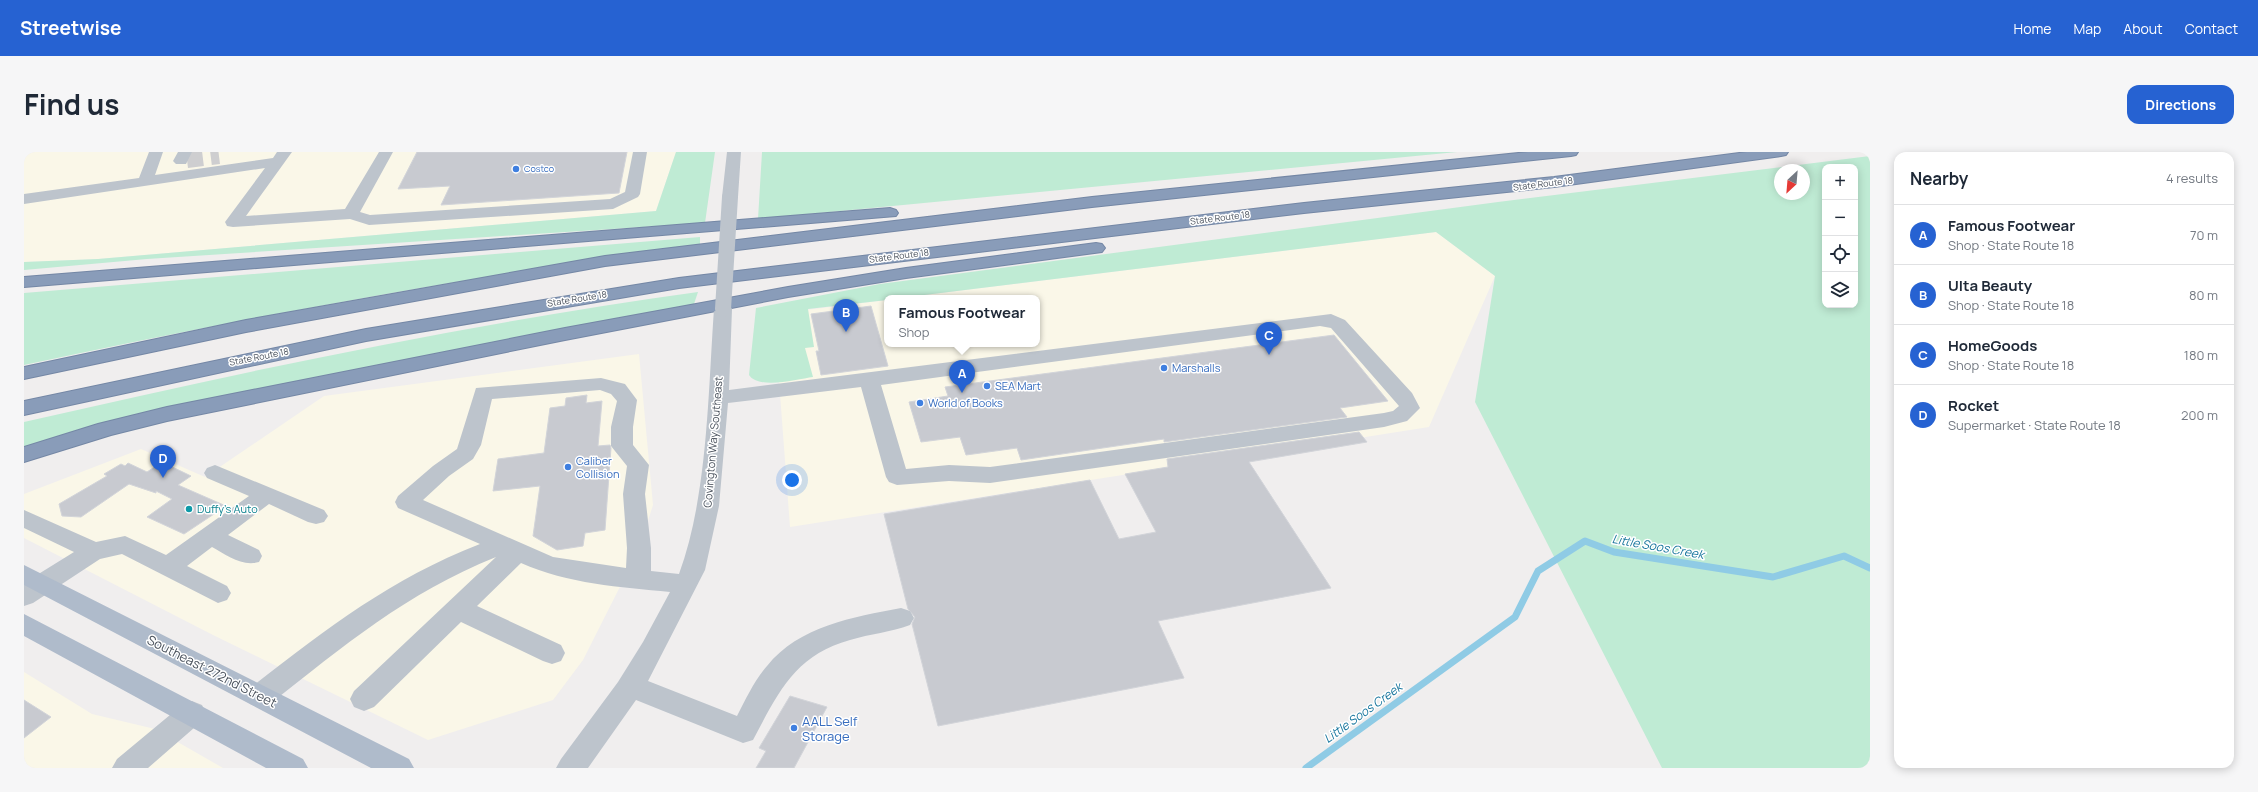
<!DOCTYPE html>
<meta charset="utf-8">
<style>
body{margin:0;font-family:Manrope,sans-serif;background:#f6f6f7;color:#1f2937}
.controls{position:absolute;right:12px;top:12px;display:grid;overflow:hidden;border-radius:8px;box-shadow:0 2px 10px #0003}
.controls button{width:36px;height:36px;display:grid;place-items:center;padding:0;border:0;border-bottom:1px solid #e0e1e3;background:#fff;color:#1f2937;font:20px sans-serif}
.compass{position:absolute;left:1750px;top:12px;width:36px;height:36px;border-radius:50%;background:#fff;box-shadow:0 2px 10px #0003;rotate:206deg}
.you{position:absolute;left:768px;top:328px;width:14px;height:14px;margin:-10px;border:3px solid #fff;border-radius:50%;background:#1a73e8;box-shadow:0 0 0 6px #1a73e833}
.badge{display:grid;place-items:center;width:26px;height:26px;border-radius:50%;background:#2662d2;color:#fff;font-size:13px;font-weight:700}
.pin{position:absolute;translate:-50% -33px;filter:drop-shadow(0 1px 2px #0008)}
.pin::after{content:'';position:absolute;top:21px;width:14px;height:12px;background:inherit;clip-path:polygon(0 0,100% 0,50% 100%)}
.popup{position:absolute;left:860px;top:143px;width:156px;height:52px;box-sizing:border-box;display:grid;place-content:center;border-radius:8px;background:#fff;filter:drop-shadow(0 1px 3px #0005);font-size:13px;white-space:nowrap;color:#747a83}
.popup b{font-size:15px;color:#1f2937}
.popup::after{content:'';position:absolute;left:50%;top:100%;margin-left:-8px;border:8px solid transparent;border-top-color:#fff}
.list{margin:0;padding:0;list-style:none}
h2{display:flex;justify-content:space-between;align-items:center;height:52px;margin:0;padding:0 16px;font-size:17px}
h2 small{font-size:13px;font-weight:400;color:#747a83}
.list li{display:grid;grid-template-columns:26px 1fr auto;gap:12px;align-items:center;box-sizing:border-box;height:60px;padding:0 16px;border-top:1px solid #e0e1e3}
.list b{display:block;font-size:15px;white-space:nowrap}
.list p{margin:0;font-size:13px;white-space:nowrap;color:#747a83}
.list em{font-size:13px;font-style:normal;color:#747a83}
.icon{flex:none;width:22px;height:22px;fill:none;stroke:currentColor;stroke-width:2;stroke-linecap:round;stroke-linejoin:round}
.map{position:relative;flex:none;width:1846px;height:616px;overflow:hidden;border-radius:12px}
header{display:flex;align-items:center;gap:24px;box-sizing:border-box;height:56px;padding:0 20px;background:#2662d2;color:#fff}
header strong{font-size:19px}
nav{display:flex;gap:22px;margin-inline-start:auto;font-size:14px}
.intro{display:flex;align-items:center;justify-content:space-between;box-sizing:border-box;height:96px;padding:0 24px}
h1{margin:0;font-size:28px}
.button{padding:10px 18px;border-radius:12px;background:#2662d2;color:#fff;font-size:14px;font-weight:700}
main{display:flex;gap:24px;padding:0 24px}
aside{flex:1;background:#fff;border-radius:12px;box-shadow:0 2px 10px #0003}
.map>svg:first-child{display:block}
.commercial{fill:#faf7e8}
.green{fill:#bfebd4;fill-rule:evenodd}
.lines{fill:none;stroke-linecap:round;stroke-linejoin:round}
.stream-far1{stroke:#8fcbe5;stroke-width:4.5}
.stream{stroke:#8fcbe5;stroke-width:7}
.building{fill:#c8cad0;stroke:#d2d4d9}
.minor-tunnel{stroke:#ceced0;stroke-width:16;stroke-dasharray:16 8;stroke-linecap:butt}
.highway-casing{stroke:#7487a5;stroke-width:2}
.minor{fill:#bdc4cc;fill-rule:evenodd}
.major{fill:#afbbcb;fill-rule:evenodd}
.highway{fill:#899cb9;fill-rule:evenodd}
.minor-bridge{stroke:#bdc4cc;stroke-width:16}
.shop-dot{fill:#3f7fe0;stroke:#fff;stroke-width:1.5}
.culture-dot{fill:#0f9aa8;stroke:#fff;stroke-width:1.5}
.labels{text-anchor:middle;stroke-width:3;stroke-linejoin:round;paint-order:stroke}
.far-shop-label{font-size:9px;fill:#366cbe;stroke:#fff;text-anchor:start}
.far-street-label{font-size:9px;fill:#474f5a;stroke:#fff}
.shop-label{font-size:11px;fill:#366cbe;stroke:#fff;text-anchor:start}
.street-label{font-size:11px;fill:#474f5a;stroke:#fff}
.culture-label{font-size:11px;fill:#0d838f;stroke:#fff;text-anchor:start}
.water-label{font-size:12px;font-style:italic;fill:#17759d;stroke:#fff}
.near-street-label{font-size:13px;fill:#474f5a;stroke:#fff}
.near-shop-label{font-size:13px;fill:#366cbe;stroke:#fff;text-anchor:start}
</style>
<header>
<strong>Streetwise</strong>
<nav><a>Home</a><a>Map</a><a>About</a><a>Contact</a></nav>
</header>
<div class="intro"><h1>Find us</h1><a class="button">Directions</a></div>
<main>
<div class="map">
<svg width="1846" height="616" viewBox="0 0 1846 616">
<rect width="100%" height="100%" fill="#f0eeee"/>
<!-- commercial -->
<path class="commercial" d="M0 0H652L632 59 74 107 0 110Z
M1412 80 1471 124 1405 275 766 375 750 162 863 148V192H1013V146H876Z
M615 202 629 353 615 397 559 508 529 548 404 588 189 483 0 386V342L117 297 181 325 300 244Z
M0 520 68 562 131 577 199 616H0Z"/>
<!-- green -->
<path class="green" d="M652 0H691L681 71 123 107 0 118V110L74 107 632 59Z
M738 0H1433L734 67Z
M1846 4V616H1638L1451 250 1471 124 1412 80 876 146H863V148L784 157 790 195 781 196 789 225C774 227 735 238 725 223L732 156 856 132 1474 50ZM1801 15H1831V153H1801ZM1756 18H1780V42H1756Z
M676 85V92C449 124 224 165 0 213V141Z
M674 140 670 152 56 277 0 295V270C223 219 447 171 674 140Z"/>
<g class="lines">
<!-- stream-far1 -->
<path class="stream-far1" d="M1843 0 1846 1"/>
<!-- stream -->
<path class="stream" d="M1282 616 1491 465 1514 419 1561 389 1590 400 1749 425 1820 404 1846 416"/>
</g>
<!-- building -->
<path class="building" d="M393 0H603L595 41 417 53 426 34 374 37Z
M847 154 864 214 797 223 792 199H795L787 162Z
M1310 183 1364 249 1316 256 1323 265 1140 290V287L997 308 993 296 942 303 936 285 897 290 885 250 924 244 921 235Z
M563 243 562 251 578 249 574 294 586 293 587 296 581 378 561 381 559 394 533 398 509 384 516 334 469 339 474 307 520 301 526 256 541 254 542 246Z
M1335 280 1343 290 1225 310 1307 436 1134 469 1160 526 914 574 888 472 891 465 884 457 860 362 1066 328 1095 387 1132 380 1101 322 1144 315 1143 307Z
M138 310 167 324 154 333 202 354 160 382 123 365 148 347 132 339V341L105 332 57 365 38 364 35 352 83 324 80 322 97 312 101 314 104 311 123 320Z
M766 544 803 555 770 616H732L742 599 735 596Z
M0 548 27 565 0 586Z"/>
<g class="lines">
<!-- minor-tunnel -->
<path class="minor-tunnel" d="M163 8 195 4"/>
<defs>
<path id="highway" d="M1504 0H1554L1552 3 1547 4 1068 55 581 114 222 180 0 227V215L222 168 581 104 1068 45Z
M1723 0H1764L1762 3 1757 4 1530 35 1280 61 655 136 342 189 0 263V249L342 177 655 126 1280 51 1530 25Z
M866 56 872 58 874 61 872 64 0 135V125Z
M1072 91 1078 92 1081 96 1078 100 882 126 764 145 541 188 143 269 87 283 0 310V295L74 272 143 255 541 176 764 135 882 116Z"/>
</defs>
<!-- highway casing -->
<use href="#highway" class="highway-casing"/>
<!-- minor -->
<path class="minor" d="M125 0H139L131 23 249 6 253 0H268L222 64 321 57 355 0H369L336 60 346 63 586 47 601 40 609 0H623L616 42 614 45 589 57 345 73 326 67 209 75 203 74 201 70 241 16 0 52V42L115 26Z
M154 0H168L162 12H152L149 9Z
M703 0H717L714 45 712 48H700L698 45Z
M699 151 706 153 708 157 705 238 1307 162 1321 168 1388 241 1396 256 1383 269 1360 275 966 331 925 329 873 333 865 330 862 325 837 235 704 251 695 354 681 418 624 529 713 564C722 547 730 529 743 514 775 474 829 465 877 456L886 459 890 466 886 473C867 480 846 482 826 488 771 503 754 541 729 588L719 591 612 548 564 616H532L537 607 594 530 619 490 646 440C596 435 544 432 497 411L453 454 537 493 541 501 537 509 528 512 519 509 437 470 350 555 340 559 330 555 326 547 330 539 472 405C381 442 321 493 246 552L236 556 226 552 222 544 226 536C303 477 364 428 456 392L374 356 371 350 374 344 409 314 433 297 452 236 577 226 601 232 613 248 609 275V293L625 313 621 342 627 396V419L655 422C684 343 684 240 690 157L692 153ZM1296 174 1307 176 1375 254 1369 259 1360 261 966 315 925 313 882 317 857 233ZM576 238 587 242 593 249 587 275V294L603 314 599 342 603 396 602 416 529 405 399 348 425 324 449 307 457 293 468 247Z
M191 313 300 358 304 364 300 370 292 372 284 370 245 352 204 383 235 398 238 404 235 410C218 415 202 403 188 395L163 414 203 434 207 441 203 448 194 451 98 402 76 407 9 451 0 454V431L50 400 0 376V358L72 390 101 384 142 403 225 344 183 326 180 321 183 316Z
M168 549 178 553 182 561 178 569 124 616H88L93 607 158 553Z"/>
<!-- major -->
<path class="major" d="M0 413 385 607 390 616H347L0 433Z
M0 462 279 607 284 616H242L0 484Z"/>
<!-- highway -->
<use href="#highway" class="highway"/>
<!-- minor-bridge -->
<path class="minor-bridge" d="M699 157 706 45"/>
</g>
<!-- markers -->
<g class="shop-dot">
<circle cx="492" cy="17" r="4"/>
<circle cx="1140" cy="216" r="4"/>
<circle cx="963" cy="234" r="4"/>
<circle cx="896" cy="251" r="4"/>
<circle cx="544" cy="315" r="4"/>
<circle cx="770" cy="576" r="4"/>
</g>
<circle class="culture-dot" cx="165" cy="357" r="4"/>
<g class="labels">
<!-- far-shop labels -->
<g class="far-shop-label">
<text x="500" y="20">Costco</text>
</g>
<!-- far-street labels -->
<g class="far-street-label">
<text transform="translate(1519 32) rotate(-7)" y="3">State Route 18</text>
<text transform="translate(1196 66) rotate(-7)" y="3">State Route 18</text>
<text transform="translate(875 104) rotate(-7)" y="3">State Route 18</text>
<text transform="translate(553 147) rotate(-9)" y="3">State Route 18</text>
<text transform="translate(235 205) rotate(-11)" y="3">State Route 18</text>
</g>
<!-- shop labels -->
<g class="shop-label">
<text x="1148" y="220">Marshalls</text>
<text x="971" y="238">SEA Mart</text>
<text x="904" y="255">World of Books</text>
<text x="552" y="313">Caliber<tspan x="552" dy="13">Collision</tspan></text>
</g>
<!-- street labels -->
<g class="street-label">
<text transform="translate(689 290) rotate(-85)" y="4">Covington Way Southeast</text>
</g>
<!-- culture labels -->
<g class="culture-label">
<text x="173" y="361">Duffy's Auto</text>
</g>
<!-- water labels -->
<g class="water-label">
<text transform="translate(1634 395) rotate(10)" y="4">Little Soos Creek</text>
<text transform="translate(1339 561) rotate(-36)" y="4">Little Soos Creek</text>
</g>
<!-- near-street labels -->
<g class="near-street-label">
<text transform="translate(188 519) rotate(27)" y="5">Southeast 272nd Street</text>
</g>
<!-- near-shop labels -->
<g class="near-shop-label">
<text x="778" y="574">AALL Self<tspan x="778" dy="15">Storage</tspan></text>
</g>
</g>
</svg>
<div class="controls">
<button>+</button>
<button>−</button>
<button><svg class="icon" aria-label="locate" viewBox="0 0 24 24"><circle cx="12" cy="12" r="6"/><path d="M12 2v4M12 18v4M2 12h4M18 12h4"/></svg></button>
<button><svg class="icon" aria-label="layers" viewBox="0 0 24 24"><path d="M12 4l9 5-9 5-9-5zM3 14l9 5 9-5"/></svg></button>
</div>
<svg class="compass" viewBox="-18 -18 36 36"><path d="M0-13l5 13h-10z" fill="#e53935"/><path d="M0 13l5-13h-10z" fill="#747a83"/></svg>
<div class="you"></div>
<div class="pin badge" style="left:938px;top:241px">A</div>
<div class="popup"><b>Famous Footwear</b>Shop</div>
<div class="pin badge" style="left:822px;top:180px">B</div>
<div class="pin badge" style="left:1245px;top:203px">C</div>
<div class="pin badge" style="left:139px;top:326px">D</div>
</div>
<aside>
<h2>Nearby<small>4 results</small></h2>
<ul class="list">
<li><span class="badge">A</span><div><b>Famous Footwear</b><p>Shop · State Route 18</p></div><em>70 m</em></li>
<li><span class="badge">B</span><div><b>Ulta Beauty</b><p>Shop · State Route 18</p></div><em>80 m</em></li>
<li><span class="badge">C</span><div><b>HomeGoods</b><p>Shop · State Route 18</p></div><em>180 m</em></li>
<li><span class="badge">D</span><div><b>Rocket</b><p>Supermarket · State Route 18</p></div><em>200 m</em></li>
</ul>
</aside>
</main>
